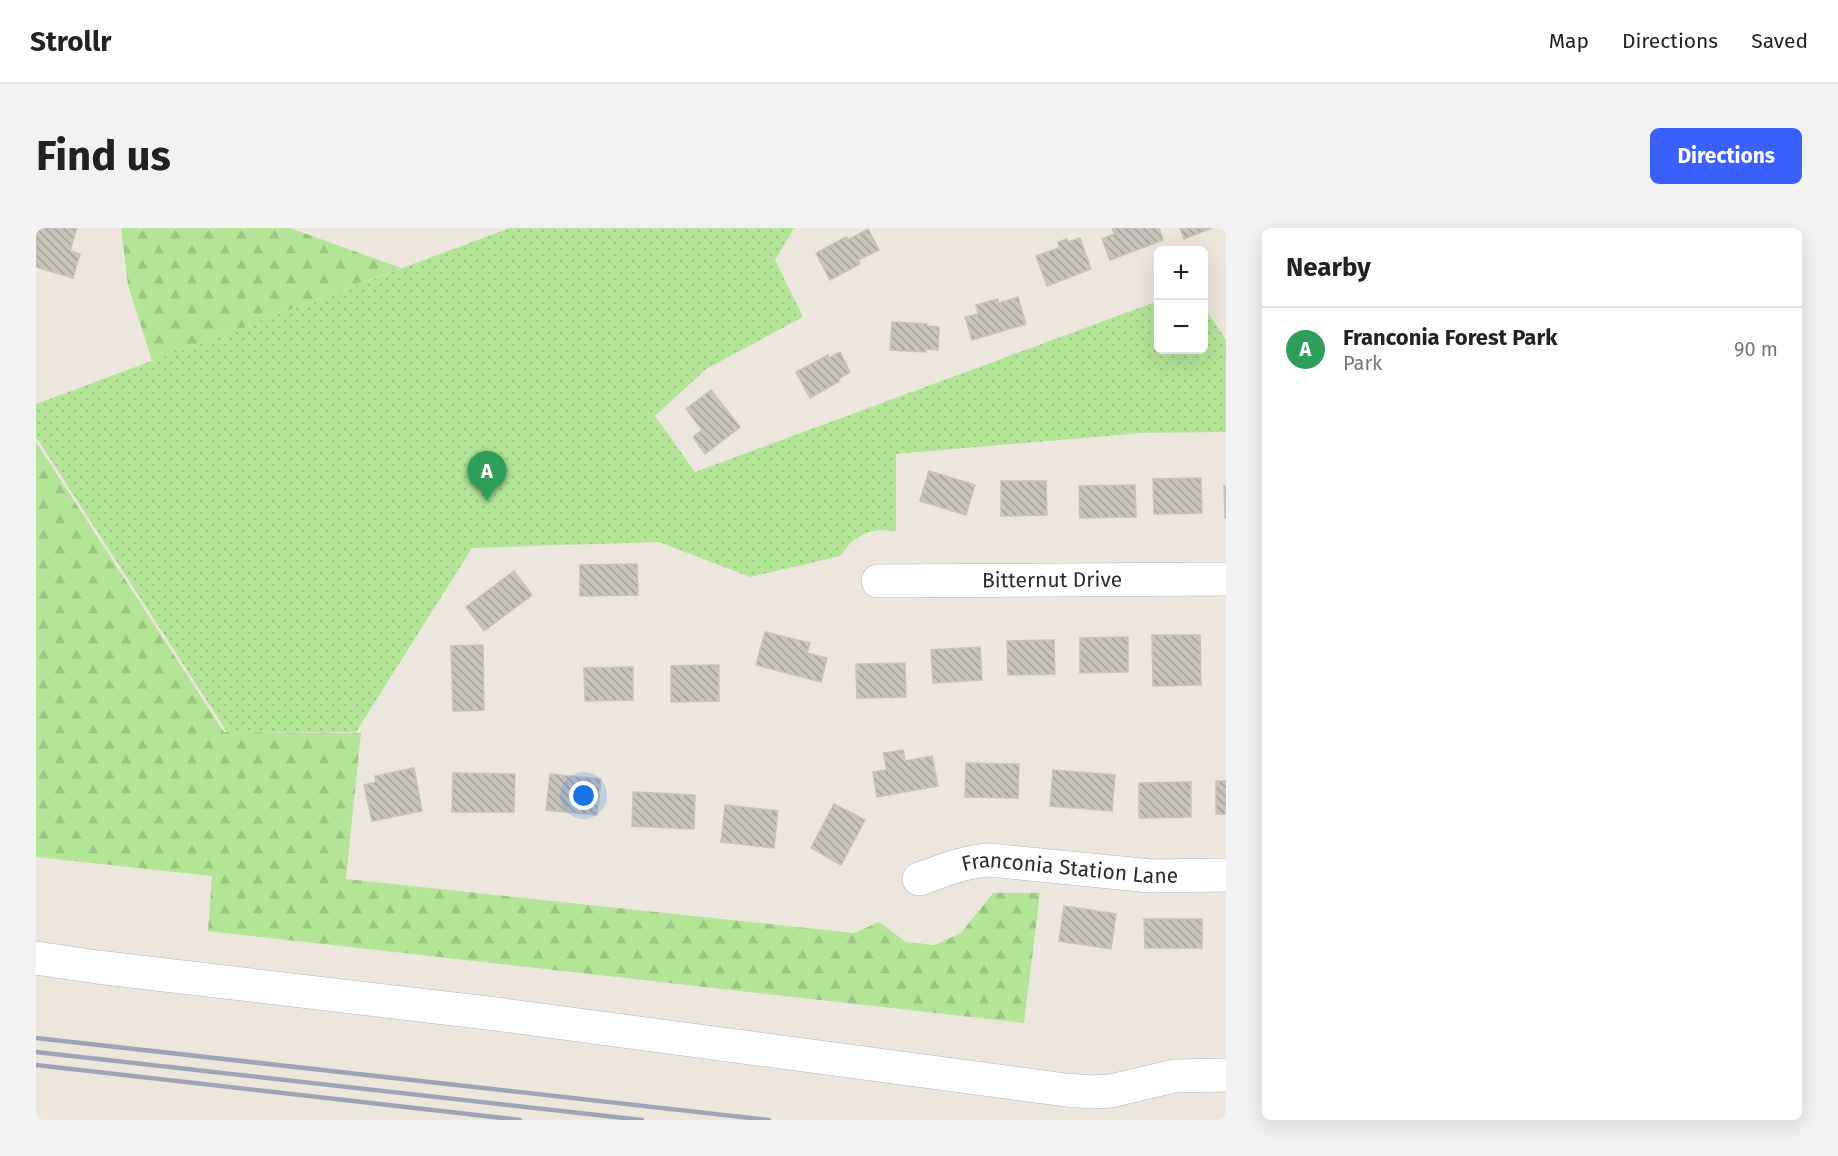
<!DOCTYPE html>
<meta charset="utf-8">
<style>
body{margin:0;font-family:"Fira Sans",sans-serif;background:#f2f2f2;color:#222}
.controls{position:absolute;right:18px;top:18px;display:grid;overflow:hidden;border-radius:9px;box-shadow:0 6px 24px #0002}
.controls button{width:54px;height:54px;display:grid;place-items:center;padding:0;border:0;border-bottom:2px solid #e0e0e0;background:#fff;color:#222;font:30px sans-serif}
.you{position:absolute;left:548px;top:568px;width:21px;height:21px;margin:-15px;border:4px solid #fff;border-radius:50%;background:#1a73e8;box-shadow:0 0 0 9px #1a73e833}
.badge{display:grid;place-items:center;width:39px;height:39px;border-radius:50%;background:#3a60fd;color:#fff;font-size:20px;font-weight:700}
.pin{position:absolute;translate:-50% -50px;filter:drop-shadow(0 2px 3px #0008)}
.pin::after{content:'';position:absolute;top:32px;width:21px;height:18px;background:inherit;clip-path:polygon(0 0,100% 0,50% 100%)}
.list{margin:0;padding:0;list-style:none}
h2{display:flex;justify-content:space-between;align-items:center;height:78px;margin:0;padding:0 24px;font-size:26px}
h2 small{font-size:20px;font-weight:400;color:#767676}
.list li{display:grid;grid-template-columns:39px 1fr auto;gap:18px;align-items:center;box-sizing:border-box;height:84px;padding:0 24px;border-top:2px solid #e0e0e0}
.list b{display:block;font-size:22px;white-space:nowrap}
.list p{margin:0;font-size:20px;white-space:nowrap;color:#767676}
.list em{font-size:20px;font-style:normal;color:#767676}
.map{position:relative;flex:none;width:1190px;height:892px;overflow:hidden;border-radius:9px}
header{display:flex;align-items:center;gap:36px;box-sizing:border-box;height:84px;padding:0 30px;background:#fff;border-bottom:2px solid #e0e0e0}
header strong{font-size:28px}
nav{display:flex;gap:33px;margin-inline-start:auto;font-size:21px}
.intro{display:flex;align-items:center;justify-content:space-between;box-sizing:border-box;height:144px;padding:0 36px}
h1{margin:0;font-size:42px}
.button{padding:15px 27px;border-radius:9px;background:#3a60fd;color:#fff;font-size:21px;font-weight:700}
main{display:flex;gap:36px;padding:0 36px}
aside{flex:1;background:#fff;border-radius:9px;box-shadow:0 6px 24px #0002}
.map>svg:first-child{display:block}
.grass{fill:url(#grass-dots)}
.forest{fill:url(#forest-firs)}
.building{fill:url(#building-back-hatch);stroke:#c9c2b6;stroke-width:1.5}
.lines{fill:none;stroke-linecap:round;stroke-linejoin:round}
.minor-casing{stroke:#b1b3bf;stroke-width:34}
.minor{stroke:#fff;stroke-width:33}
.rail{stroke:#9fa3b6;stroke-width:4.5}
.labels{text-anchor:middle;stroke-width:5;stroke-linejoin:round;paint-order:stroke}
.street-label{font-size:21px;fill:#2b2b2b;stroke:#fff}
</style>
<header>
<strong>Strollr</strong>
<nav><a>Map</a><a>Directions</a><a>Saved</a></nav>
</header>
<div class="intro"><h1>Find us</h1><a class="button">Directions</a></div>
<main>
<div class="map">
<svg width="1190" height="892" viewBox="0 0 1190 892">
<defs>
<pattern id="grass-dots" width="8" height="8" patternUnits="userSpaceOnUse" patternTransform="scale(1.5)"><rect width="8" height="8" fill="#b3e598"/><path d="M2 2h.1M6 6h.1" fill="none" stroke="#9ac583" stroke-width="1.8" stroke-linecap="round"/></pattern>
<pattern id="forest-firs" width="22" height="20" patternUnits="userSpaceOnUse" patternTransform="scale(1.5)"><rect width="22" height="20" fill="#b3e598"/><path d="M5 1l3.5 6h-7zM16 11l3.5 6h-7z" fill="#9ac583"/></pattern>
<pattern id="building-back-hatch" width="6" height="6" patternUnits="userSpaceOnUse" patternTransform="scale(1.5)"><rect width="6" height="6" fill="#c9c4bb"/><path d="M-1 5l2 2M0 0l6 6M5-1l2 2" fill="none" stroke="#a39f98"/></pattern>
</defs>
<rect width="100%" height="100%" fill="#ede6dd"/>
<!-- grass -->
<path class="grass" d="M474 0H758L739 32 767 89 670 141 619 188 659 244 1122 73V122H1168V79L1190 112V204L1105 205 860 226V303L842 302 829 305 815 314 804 328 714 349 623 314 436 320 320 504H191L0 209V176Z"/>
<!-- forest -->
<path class="forest" d="M85 0H254L365 40 116 133 92 57Z
M0 214 188 504 325 505 310 651 818 705 843 694 870 714 898 717 925 705 957 665H1004L988 795 172 703 176 648 0 629Z"/>
<!-- building -->
<path class="building" d="M0 0H41L34 23 44 26 37 50 0 39Z
M1076 0H1123L1127 12 1074 32 1066 11 1078 6Z
M1144 0H1176L1148 11Z
M832 1 843 22 822 32 824 36 794 52 780 25 810 9 812 12Z
M1044 10 1055 41 1011 58 1000 28 1023 20 1022 14 1031 11 1032 14Z
M982 69 990 96 936 112 929 89 942 86 940 77 962 71 963 75Z
M856 94 891 96V98L903 99 902 122 890 121V124L854 122Z
M804 124 814 144 803 151 804 153 774 170 760 144 792 127 793 130Z
M675 162 704 199 669 226 657 209 666 202 650 181Z
M893 243 939 257 930 287 884 273Z
M1165 250 1166 285 1118 286 1117 251Z
M965 253H1010L1011 287 965 288Z
M1099 257 1100 289 1044 290 1043 258Z
M1188 258H1190V290H1189Z
M601 336 602 367 544 368V337Z
M478 343 496 367 448 403 430 379Z
M729 404 774 415 771 425 791 430 785 454 720 437Z
M1116 407H1164L1165 457 1117 458Z
M1092 409V444L1044 445V410Z
M1018 412 1019 446 972 447 971 413Z
M447 417 448 482 417 483 415 418Z
M944 419 946 452 897 455 895 422Z
M869 435 870 469 821 470 820 436Z
M683 437V473L635 474V438Z
M597 439V472L549 473 548 440Z
M867 522 869 533 896 528 902 558 841 569 837 544 851 542 847 525Z
M930 535 983 536 982 570 929 569Z
M378 540 386 583 336 593 328 557 340 554 339 548Z
M1017 542 1079 547 1076 583 1014 578Z
M417 545 479 546 478 584H416Z
M514 546 565 551 561 587 510 582Z
M1180 553H1190V586H1180Z
M1155 554V589L1103 590V555Z
M597 564 659 567 658 601 596 598Z
M798 576 829 592 805 637 775 620Z
M689 577 742 583 738 620 685 614Z
M1028 678 1080 686 1075 721 1023 713Z
M1108 691H1166V720H1109Z"/>
<g class="lines">
<defs>
<g id="minor">
<path id="s1" d="M842 353 1190 351"/>
<path id="s2" d="M883 651C907 643 929 633 954 632L1115 648 1190 647"/>
<path d="M0 730 61 739 460 786 1030 862 1055 864 1075 863 1138 848 1190 847"/>
</g>
</defs>
<!-- minor casing -->
<use href="#minor" class="minor-casing"/>
<!-- minor -->
<use href="#minor" class="minor"/>
<!-- rail -->
<path class="rail" d="M0 810 733 892
M0 824 606 892
M0 837 484 892"/>
</g>
<g class="labels">
<!-- street labels -->
<g class="street-label">
<text dy="7" stroke="none"><textPath href="#s1" startOffset="174">Bitternut Drive</textPath></text>
<text dy="7" stroke="none"><textPath href="#s2" startOffset="154">Franconia Station Lane</textPath></text>
</g>
</g>
</svg>
<div class="controls">
<button>+</button>
<button>−</button>
</div>
<div class="you"></div>
<div class="pin badge" style="left:451px;top:273px;background:#2e9e5b">A</div>
</div>
<aside>
<h2>Nearby<small></small></h2>
<ul class="list">
<li><span class="badge" style="background:#2e9e5b">A</span><div><b>Franconia Forest Park</b><p>Park</p></div><em>90 m</em></li>
</ul>
</aside>
</main>
